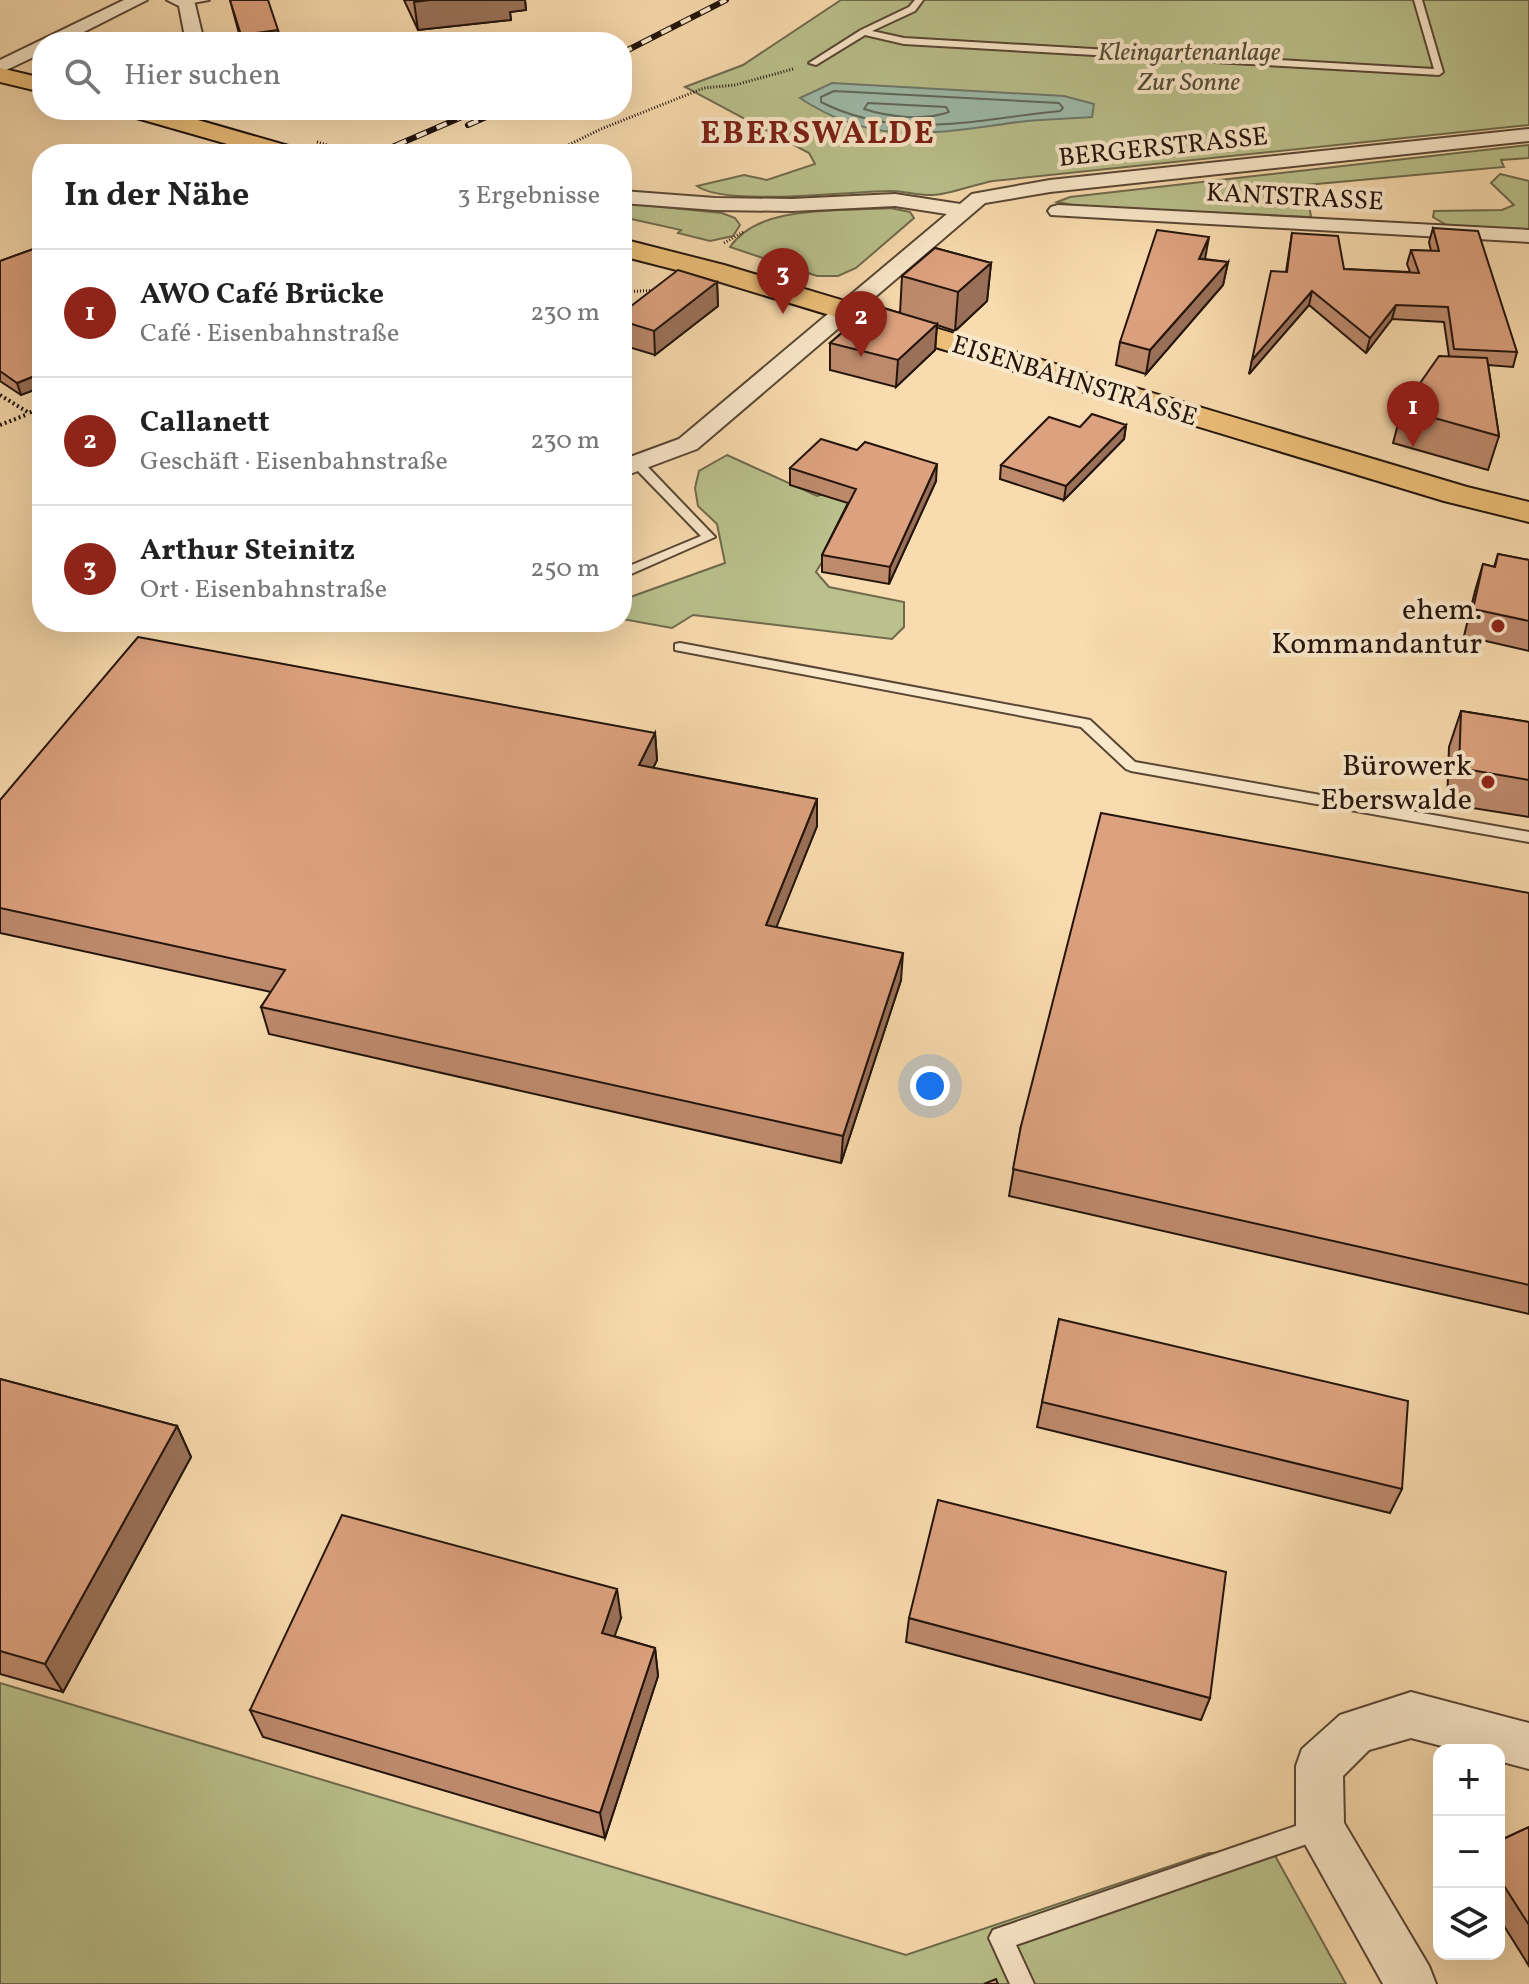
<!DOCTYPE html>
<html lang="de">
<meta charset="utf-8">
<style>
body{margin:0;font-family:Vollkorn,serif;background:#f6f6f6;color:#222}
.controls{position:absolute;right:24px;bottom:24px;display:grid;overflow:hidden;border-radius:16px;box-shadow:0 8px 32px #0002}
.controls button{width:72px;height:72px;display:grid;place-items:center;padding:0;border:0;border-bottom:2px solid #e0e0e0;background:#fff;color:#222;font:40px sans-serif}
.you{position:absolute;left:930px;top:1086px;width:28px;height:28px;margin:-20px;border:6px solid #fff;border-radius:50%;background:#1a73e8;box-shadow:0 0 0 12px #1a73e833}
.badge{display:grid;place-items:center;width:52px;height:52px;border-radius:50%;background:#8f2418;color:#fff;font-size:26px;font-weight:700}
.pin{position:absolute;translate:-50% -66px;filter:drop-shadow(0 2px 4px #0008)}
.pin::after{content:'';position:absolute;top:42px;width:28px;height:24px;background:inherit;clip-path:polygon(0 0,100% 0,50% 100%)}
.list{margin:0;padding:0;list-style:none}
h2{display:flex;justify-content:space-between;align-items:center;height:104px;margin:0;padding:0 32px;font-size:34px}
h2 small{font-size:26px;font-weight:400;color:#767676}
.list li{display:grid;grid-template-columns:52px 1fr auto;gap:24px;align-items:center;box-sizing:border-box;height:128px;padding:0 32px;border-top:2px solid #e0e0e0}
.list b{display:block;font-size:30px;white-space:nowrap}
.list p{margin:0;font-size:26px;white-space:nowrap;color:#767676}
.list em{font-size:26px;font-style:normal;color:#767676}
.icon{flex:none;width:44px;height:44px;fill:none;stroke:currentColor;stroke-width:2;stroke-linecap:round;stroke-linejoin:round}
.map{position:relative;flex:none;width:1529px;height:1984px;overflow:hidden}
.search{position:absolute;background:#fff;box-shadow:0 8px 32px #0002;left:32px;top:32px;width:600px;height:88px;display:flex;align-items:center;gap:20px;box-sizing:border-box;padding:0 28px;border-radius:32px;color:#767676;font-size:30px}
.panel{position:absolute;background:#fff;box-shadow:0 8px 32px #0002;left:32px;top:144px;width:600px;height:488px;border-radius:32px}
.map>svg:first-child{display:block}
.green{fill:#bac18c;stroke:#6f6a4c;stroke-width:2}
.water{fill:#9dbbaa;stroke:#6d786b;stroke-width:2}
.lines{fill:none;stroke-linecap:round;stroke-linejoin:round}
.shore{stroke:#60685b;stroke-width:2}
.lane-casing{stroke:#594634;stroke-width:4}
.street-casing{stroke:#594634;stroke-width:4}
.primary-casing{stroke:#24140c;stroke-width:4}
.path-far1{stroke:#24140c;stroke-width:3;stroke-dasharray:1 2;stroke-linecap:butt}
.path{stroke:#24140c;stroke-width:4;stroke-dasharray:2 3;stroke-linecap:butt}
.lane{fill:#fae8ca;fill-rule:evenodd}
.street{fill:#fae8ca;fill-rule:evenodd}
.primary{fill:#ecbe77;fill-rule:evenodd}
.rail-casing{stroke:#24140c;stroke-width:6}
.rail{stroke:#fae8ca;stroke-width:4;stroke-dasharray:11;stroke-linecap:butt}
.wall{fill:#bd8a6c;stroke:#24140c;stroke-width:2}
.shaded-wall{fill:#9a7158;stroke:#24140c;stroke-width:2}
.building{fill:#dca17e;stroke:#24140c;stroke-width:2}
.poi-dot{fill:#8f2418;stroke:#fae8ca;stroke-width:3}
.labels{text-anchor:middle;stroke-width:8;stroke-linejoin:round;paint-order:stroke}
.far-park-label{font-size:26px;font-style:italic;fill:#585139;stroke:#fae8ca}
.far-street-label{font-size:26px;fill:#24140c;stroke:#fae8ca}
.poi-label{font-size:30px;fill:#24140c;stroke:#fae8ca;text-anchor:end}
.far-district-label{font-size:32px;font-weight:bold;letter-spacing:2px;fill:#7a1f14;stroke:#fae8ca}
</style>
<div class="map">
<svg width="1529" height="1984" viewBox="0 0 1529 1984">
<rect width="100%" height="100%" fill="#f8dbae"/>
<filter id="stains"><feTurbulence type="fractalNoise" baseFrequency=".0025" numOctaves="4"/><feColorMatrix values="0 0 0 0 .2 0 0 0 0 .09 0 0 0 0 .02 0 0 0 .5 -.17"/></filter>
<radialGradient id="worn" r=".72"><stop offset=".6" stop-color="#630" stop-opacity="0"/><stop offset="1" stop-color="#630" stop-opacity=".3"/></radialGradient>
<!-- green -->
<path class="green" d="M841 0H1529V125L993 181C976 184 947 195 933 195 919 196 905 191 891 191 852 191 725 207 697 186L744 175 767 180 815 164 809 153 685 87 743 65Z
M1529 145V158L1501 160 1504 167 1306 185 1311 217 1084 207 1057 202 1070 197Z
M1500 174 1529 181V230L1448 226 1433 217 1434 211 1502 210 1514 205 1491 183Z
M622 203 722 213 735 218 740 225 733 236 710 241 678 233 681 230 622 217Z
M890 208 910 212 914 218 856 268 838 276H817L730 247C760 203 841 212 890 208Z
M727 455 817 496 837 490 880 512 833 544 816 572 829 587 904 602V627L892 639 693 615 672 628 622 619V600L725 563 717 524 698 506 695 488 699 471Z
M0 1683 906 1955 1209 1853 1273 1852 1346 1984H0Z"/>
<!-- water -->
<path class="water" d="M832 83 1064 96 1094 104 1092 117C1068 119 1043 119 1019 122 935 133 875 148 800 98Z"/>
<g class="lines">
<!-- shore -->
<path class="shore" d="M834 91 1059 103 1063 108 1060 111C977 119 899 142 821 102V97Z
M868 103 946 107 949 112C924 121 889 117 864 109Z"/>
<defs>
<path id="lane" d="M185 0H209L187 4 183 2Z
M915 0H923L915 11 872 31 904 38 1434 69 1414 0H1422L1443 72 1439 75 904 44 865 35 816 65 809 63 861 30 909 7Z
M638 460 642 461 715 537 622 578V569L701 536 634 467V461Z
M680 643 1085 719 1090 720 1135 762 1529 832V842L1131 771 1126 769 1081 727 675 650V644Z
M1319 1818 1327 1821 1330 1829 1327 1837 1016 1945 1034 1984H1010L989 1938 993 1930Z"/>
<path id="street" d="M124 0H147L64 42H42V53L0 73V60Z
M167 0H194L204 42H186L179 6Z
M1529 129V141L1050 192 985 203 697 449 622 477V460L679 439 947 214 895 206 792 211 715 210 622 203V191L715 198 792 199 895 194 960 204 972 194 1050 180Z
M1058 205 1529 230V242L1051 215 1048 211 1051 207Z
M1411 1692 1529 1723V1769L1499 1761V1750H1457L1411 1738 1369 1750 1343 1776 1344 1823 1429 1966 1436 1984H1383L1296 1828V1766L1302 1749 1340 1715Z"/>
<path id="primary" d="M0 68 42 78V92L0 82Z
M123 110H163L299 149 303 154H262L126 115Z
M622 239 724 265 1467 487 1529 502V522L1444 501 704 277 622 256Z"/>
</defs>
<!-- lane casing -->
<use href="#lane" class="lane-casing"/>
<!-- street casing -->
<use href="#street" class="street-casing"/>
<!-- primary casing -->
<use href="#primary" class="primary-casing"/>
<!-- path-far1 -->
<path class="path-far1" d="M317 142 358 154
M550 154 601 129 704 88 735 85 793 69
M724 243 743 232
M622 292 659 290"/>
<!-- path -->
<path class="path" d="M0 395 29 413 42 407
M0 425 28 414"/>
<!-- lane -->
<use href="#lane" class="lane"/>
<!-- street -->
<use href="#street" class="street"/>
<!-- primary -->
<use href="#primary" class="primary"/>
<defs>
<path id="rail" d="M622 53 726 0
M468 125 502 110
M376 154 478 110"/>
</defs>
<!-- rail casing -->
<use href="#rail" class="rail-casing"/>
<!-- rail -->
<use href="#rail" class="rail"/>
</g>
<!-- wall -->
<path class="wall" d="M230 0 278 30 280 42H221L240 37Z
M404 0H525L526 10 510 12 511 20 418 30Z
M1433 228 1517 352 1513 367 1488 365 1499 436 1488 470 1393 443 1402 409 1449 356 1444 322 1392 319 1366 353 1309 305 1249 374 1286 272 1292 233 1344 269 1410 272 1407 264 1411 250 1431 251 1429 242Z
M42 246V387L21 395 0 381V261Z
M935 248 991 263 987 301 955 331 937 325 935 350 896 387 830 370V343L857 320 863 322 880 307 900 313 902 276Z
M1205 259 1228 262 1223 285 1146 374 1116 365 1120 342Z
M717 282 718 306 655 355 622 345V313Z
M1126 425 1124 439 1064 500 1000 479 1001 465 1080 427Z
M857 450 936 481 889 584 822 572V555L848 503 790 485V468Z
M1498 554 1529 560V651L1464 636 1475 591 1483 564 1494 567Z
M1461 711 1529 722V817L1447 804 1449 747Z
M655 733 657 760 653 768 817 799V826L776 927 901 980 841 1163 269 1034 261 1007 271 992 0 933V800Z
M1529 893V1314L1009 1196 1021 1126Z
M1059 1319 1402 1489 1390 1513 1037 1427Z
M0 1379 177 1426 191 1457 63 1692 0 1674Z
M621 1618 614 1636 655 1648 658 1676 605 1838 263 1737 250 1710Z
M909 1618 1210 1698 1201 1720 906 1642Z
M1529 1827V1966L1499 1918V1841Z"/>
<!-- shaded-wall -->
<path class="shaded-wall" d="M430 0H525L526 10 510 12 511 20 418 30 414 2Z
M278 30 280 42H242L241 35Z
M241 110H268L241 113Z
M1209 237 1205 259H1199Z
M1228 262 1223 285 1146 374 1150 350Z
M991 263 987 301 955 331 958 292Z
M717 282 718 306 655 355 654 331Z
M1312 291 1309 305 1249 374 1252 360Z
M1396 305 1392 319 1366 353 1370 338Z
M937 324 935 350 896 387 898 360Z
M42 373V387L21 395 17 383Z
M1126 425 1124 439 1064 500 1066 486Z
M937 464 936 481 889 584 890 567Z
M655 733 657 760 641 793 639 765Z
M817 799V826L766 953V925Z
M903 953 901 980 841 1163 843 1136Z
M177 1426 191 1457 63 1692 45 1664Z
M617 1589 621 1618 606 1661 602 1633Z
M655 1648 658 1676 605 1838 600 1813Z"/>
<!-- building -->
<path class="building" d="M230 0H268L278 30 241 35Z
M262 34 265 42H221V39Z
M1433 228 1478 231 1517 352 1454 349 1448 307 1396 305 1370 338 1312 291 1252 360 1271 271 1287 272 1292 233 1338 236 1344 269 1419 273 1411 250 1439 251Z
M1157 230 1209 237 1199 259 1228 262 1150 350 1120 342Z
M42 246V373L17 383 0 371V261Z
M935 248 991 263 958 292 902 276Z
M678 270 717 282 654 331 622 321V313Z
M880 307 937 324 898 360 830 343 857 320 863 322Z
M1439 356 1487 358 1499 436 1402 409Z
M1092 414 1126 425 1066 486 1001 465 1049 417 1080 427Z
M821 439 857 450 865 442 937 464 890 567 822 555 856 489 790 468Z
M1498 554 1529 560V621L1473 609 1483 564 1495 567Z
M138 637 655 733 639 765 817 799 766 925 903 953 843 1136 261 1007 285 970 0 908V800Z
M1461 711 1529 722V780L1459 768Z
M1101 813 1529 893V1285L1013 1169 1021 1126Z
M1059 1319 1408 1401 1402 1489 1042 1402Z
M0 1379 177 1426 45 1664 0 1651Z
M938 1500 1226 1572 1210 1698 909 1618Z
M342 1515 617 1589 602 1633 655 1648 600 1813 250 1710Z
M1529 1827V1925L1499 1878V1841Z
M996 1979 998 1984H984Z"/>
<!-- markers -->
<g class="poi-dot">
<circle cx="1498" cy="626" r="8"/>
<circle cx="1488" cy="782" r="8"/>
</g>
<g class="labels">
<!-- far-park labels -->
<g class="far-park-label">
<text x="1189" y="60">Kleingartenanlage<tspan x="1189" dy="30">Zur Sonne</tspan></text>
</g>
<!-- far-street labels -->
<g class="far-street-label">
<text transform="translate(1163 146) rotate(-6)" y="9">BERGERSTRASSE</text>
<text transform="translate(1295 196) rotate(3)" y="9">KANTSTRASSE</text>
<text transform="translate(1075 380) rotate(17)" y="9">EISENBAHNSTRASSE</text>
</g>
<!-- poi labels -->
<g class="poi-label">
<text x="1482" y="619">ehem.<tspan x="1482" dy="34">Kommandantur</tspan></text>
<text x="1472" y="775">Bürowerk<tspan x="1472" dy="34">Eberswalde</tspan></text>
</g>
<!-- far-district labels -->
<g class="far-district-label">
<text x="818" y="143">EBERSWALDE</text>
</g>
</g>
<rect width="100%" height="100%" filter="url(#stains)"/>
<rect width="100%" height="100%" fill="url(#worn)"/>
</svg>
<div class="controls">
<button>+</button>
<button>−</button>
<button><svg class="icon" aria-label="layers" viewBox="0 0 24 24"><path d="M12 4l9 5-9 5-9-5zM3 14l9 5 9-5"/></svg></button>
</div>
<div class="you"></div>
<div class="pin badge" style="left:1413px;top:447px">1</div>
<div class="pin badge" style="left:861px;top:357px">2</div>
<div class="pin badge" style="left:783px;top:314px">3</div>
<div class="search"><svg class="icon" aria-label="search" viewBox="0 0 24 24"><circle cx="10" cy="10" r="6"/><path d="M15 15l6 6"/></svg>Hier suchen</div>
<section class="panel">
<h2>In der Nähe<small>3 Ergebnisse</small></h2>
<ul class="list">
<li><span class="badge">1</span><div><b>AWO Café Brücke</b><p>Café · Eisenbahnstraße</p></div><em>230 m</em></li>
<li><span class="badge">2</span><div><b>Callanett</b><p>Geschäft · Eisenbahnstraße</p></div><em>230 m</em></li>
<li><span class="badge">3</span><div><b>Arthur Steinitz</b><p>Ort · Eisenbahnstraße</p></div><em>250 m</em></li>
</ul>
</section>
</div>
